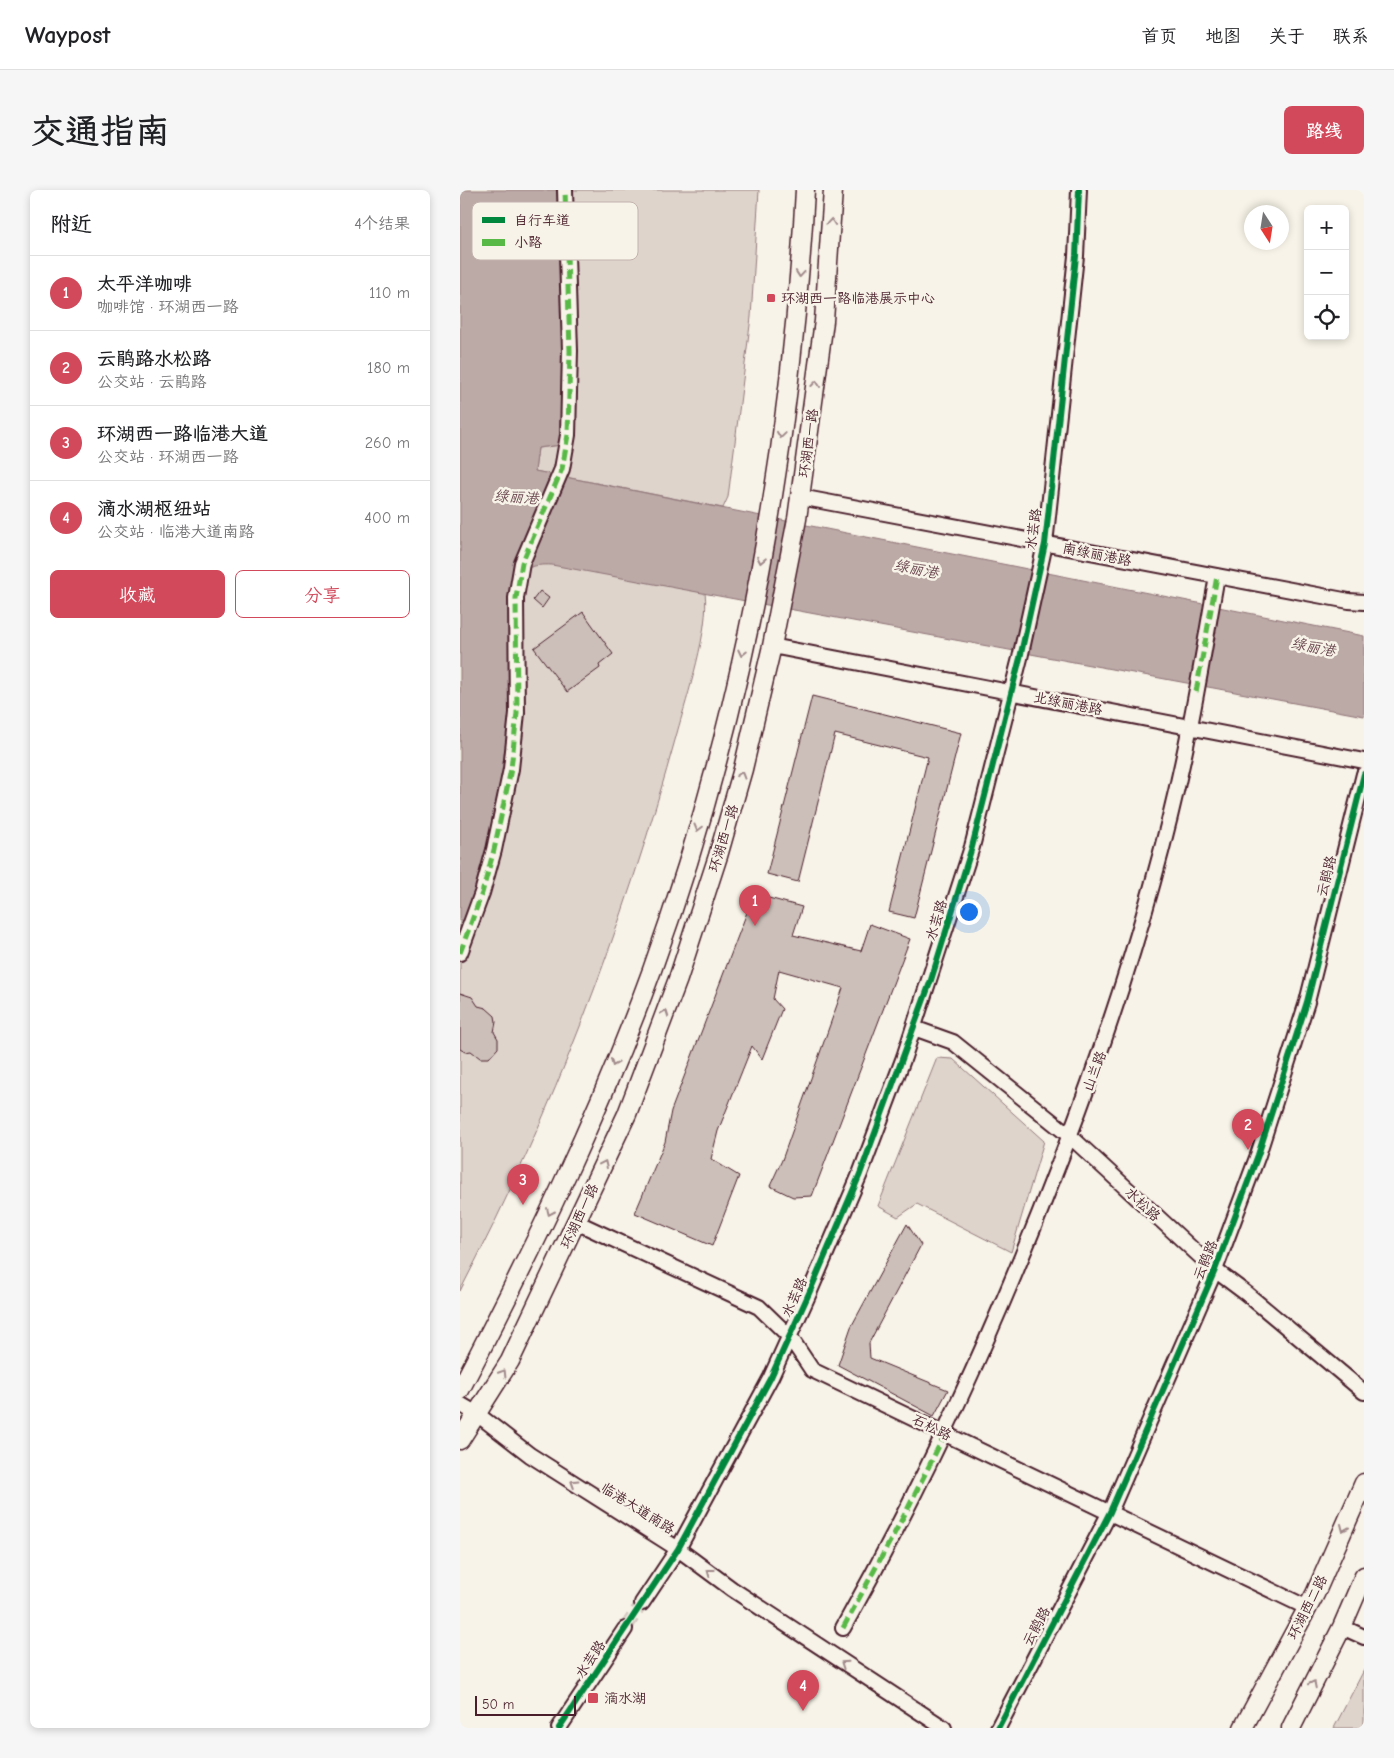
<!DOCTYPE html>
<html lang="zh">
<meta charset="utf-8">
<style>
body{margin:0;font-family:"Comic Neue","LXGW WenKai TC",sans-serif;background:#f6f6f6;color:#202124}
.controls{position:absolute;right:15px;top:15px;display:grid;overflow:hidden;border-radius:8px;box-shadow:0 2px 8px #0003}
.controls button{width:45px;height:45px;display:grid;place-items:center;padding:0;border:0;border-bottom:1px solid #e0e0e0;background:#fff;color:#202124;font:25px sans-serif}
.compass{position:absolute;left:784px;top:15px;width:45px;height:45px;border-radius:50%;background:#fff;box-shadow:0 2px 8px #0003;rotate:168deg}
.scale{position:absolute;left:15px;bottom:12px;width:101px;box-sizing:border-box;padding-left:5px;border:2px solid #4a1f2b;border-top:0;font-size:14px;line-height:18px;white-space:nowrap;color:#4a1f2b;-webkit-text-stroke:4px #f7f3e8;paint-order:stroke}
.you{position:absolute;left:508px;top:721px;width:18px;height:18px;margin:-12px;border:4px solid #fff;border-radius:50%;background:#1a73e8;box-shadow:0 0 0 8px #1a73e833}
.badge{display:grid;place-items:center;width:32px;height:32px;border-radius:50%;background:#d1495b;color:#fff;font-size:16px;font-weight:700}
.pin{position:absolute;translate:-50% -41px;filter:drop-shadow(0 1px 2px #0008)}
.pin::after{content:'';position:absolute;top:26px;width:18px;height:15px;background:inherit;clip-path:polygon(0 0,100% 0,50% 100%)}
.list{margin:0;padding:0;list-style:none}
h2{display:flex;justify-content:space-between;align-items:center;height:65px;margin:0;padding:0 20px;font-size:21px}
h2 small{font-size:16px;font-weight:400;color:#757577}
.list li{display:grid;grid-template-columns:32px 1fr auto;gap:15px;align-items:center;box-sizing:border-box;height:75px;padding:0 20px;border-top:1px solid #e0e0e0}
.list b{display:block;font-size:19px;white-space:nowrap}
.list p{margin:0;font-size:16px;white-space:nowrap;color:#757577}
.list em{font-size:16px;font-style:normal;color:#757577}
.actions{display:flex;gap:10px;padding:15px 20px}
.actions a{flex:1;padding:11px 0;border:1px solid #d1495b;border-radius:8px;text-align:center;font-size:18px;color:#d1495b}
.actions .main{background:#d1495b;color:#fff}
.icon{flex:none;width:28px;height:28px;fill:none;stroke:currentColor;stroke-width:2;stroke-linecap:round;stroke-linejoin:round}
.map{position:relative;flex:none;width:904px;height:1538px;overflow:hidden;border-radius:8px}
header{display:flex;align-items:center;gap:30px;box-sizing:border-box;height:70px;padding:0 25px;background:#fff;border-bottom:1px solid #e0e0e0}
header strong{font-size:24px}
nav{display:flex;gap:28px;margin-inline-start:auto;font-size:18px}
.intro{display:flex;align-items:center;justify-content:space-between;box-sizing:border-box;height:120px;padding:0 30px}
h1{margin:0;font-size:35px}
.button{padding:12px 22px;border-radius:8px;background:#d1495b;color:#fff;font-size:18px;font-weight:700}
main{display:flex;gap:30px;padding:0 30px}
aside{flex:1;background:#fff;border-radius:8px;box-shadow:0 2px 8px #0003}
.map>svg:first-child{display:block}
.green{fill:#ded4cc;stroke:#947a7c}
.water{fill:#bcaaa7;stroke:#8e7275}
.building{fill:#ccbfb9;stroke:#4a1f2b}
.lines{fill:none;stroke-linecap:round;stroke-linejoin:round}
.minor-tunnel{stroke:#d4c9c2;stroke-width:14;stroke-dasharray:14 7;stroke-linecap:butt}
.minor-casing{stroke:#4a1f2b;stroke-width:18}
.major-casing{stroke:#4a1f2b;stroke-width:21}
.minor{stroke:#f7f3e8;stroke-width:14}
.major{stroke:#f7f3e8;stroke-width:18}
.quiet{stroke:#58b947;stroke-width:5;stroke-dasharray:10 5;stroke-linecap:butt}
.cycleway-casing{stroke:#f7f3e8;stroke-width:9}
.cycleway{stroke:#00873e;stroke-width:6}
.oneway{stroke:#a0898a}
.poi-dot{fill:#d1495b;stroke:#f7f3e8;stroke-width:2}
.labels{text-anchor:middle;stroke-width:5;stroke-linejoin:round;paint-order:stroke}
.poi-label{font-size:14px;fill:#4a1f2b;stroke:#f7f3e8;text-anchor:start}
.street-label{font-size:14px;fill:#4a1f2b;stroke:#f7f3e8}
.water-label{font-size:15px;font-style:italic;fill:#6c4950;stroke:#f7f3e8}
.key{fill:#f7f3e8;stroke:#c3b3af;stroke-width:1}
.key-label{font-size:14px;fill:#4a1f2b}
</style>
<header>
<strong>Waypost</strong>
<nav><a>首页</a><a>地图</a><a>关于</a><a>联系</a></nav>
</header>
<div class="intro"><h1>交通指南</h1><a class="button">路线</a></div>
<main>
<aside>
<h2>附近<small>4个结果</small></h2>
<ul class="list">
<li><span class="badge">1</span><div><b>太平洋咖啡</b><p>咖啡馆 · 环湖西一路</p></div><em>110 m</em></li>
<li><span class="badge">2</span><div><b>云鹃路水松路</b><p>公交站 · 云鹃路</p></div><em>180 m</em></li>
<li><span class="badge">3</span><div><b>环湖西一路临港大道</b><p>公交站 · 环湖西一路</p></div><em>260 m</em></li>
<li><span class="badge">4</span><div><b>滴水湖枢纽站</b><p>公交站 · 临港大道南路</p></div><em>400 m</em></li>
</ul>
<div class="actions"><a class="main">收藏</a><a>分享</a></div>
</aside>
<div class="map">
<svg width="904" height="1538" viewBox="0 0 904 1538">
<rect width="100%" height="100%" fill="#f7f3e8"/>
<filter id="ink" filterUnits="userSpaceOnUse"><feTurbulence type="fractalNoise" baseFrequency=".02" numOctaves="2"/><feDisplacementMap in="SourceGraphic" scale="10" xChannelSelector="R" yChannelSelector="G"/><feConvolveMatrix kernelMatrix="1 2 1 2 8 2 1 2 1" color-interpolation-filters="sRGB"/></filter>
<g filter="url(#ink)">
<!-- green -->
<path class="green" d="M97 0H299L291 127 268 307 263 318 75 281 78 258 101 255 100 22Z
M76 374H92L245 403C250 437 227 507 217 543 163 739 94 920 0 1101V741L10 716 50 522V399L64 379Z
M477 868 493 869 584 951 551 1062 457 1014 438 1027 418 1016Z
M904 1480V1538H874Z"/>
<!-- water -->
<path class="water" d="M0 0H97L104 105 101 255 78 258 75 281 904 446V526L92 375C73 374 57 378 50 398 47 407 50 420 50 429 50 459 51 490 50 520 49 591 27 675 0 741Z"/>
<!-- building -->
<path class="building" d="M80 401 89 408 82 418 73 410Z
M123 422 153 464 139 475 140 478 107 502 74 458Z
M352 506 501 543 454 728 429 722 468 567 375 544 338 692 307 684Z
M294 704 342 717 333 745 401 761 410 734 450 749 352 1006 333 1007 310 996 322 970 383 798 319 780 313 809 322 819 302 869 292 856 258 941 251 969 279 986 252 1056 175 1023 205 952 211 921Z
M0 803 12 807 18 816 26 818 35 826 36 832 34 842 38 849V858L29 868H20L11 861 5 862 0 859Z
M447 1034 461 1055 409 1153 410 1168 488 1200 474 1226 378 1175 391 1137Z"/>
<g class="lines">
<!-- minor-tunnel -->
<path class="minor-tunnel" d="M165 1439 182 1413"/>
<defs>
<path id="minor" d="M340 307 889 411 904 412
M312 456 904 571
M0 763 22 703 34 660 51 579 57 523 56 408 62 373 102 279 108 245 110 161 105 0
M454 838 493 852 610 946 755 1080 787 1104 904 1202
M116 1032 299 1117 330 1147 352 1180 848 1418
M0 1214 17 1224 70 1265 218 1359 272 1399 484 1538
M182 1413 218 1359 311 1187 350 1101 400 984 444 867 512 657 560 468 585 354 616 66 619 0
M882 1437 904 1447
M383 1438C468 1287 539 1130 601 968 655 828 701 684 730 536 740 486 748 436 757 386
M99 1538 165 1439
M538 1538 650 1322 755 1080 798 965 847 812 904 584"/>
<path id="major" d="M0 1200C71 1064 139 925 192 780 282 531 331 265 345 0
M0 1250 50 1171 167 924 218 789 258 666 283 579 312 456 337 329 364 131 373 0
M783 1538 855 1404 904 1293
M831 1538 882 1437 904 1386"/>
</defs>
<!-- minor casing -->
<use href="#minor" class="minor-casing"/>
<!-- major casing -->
<use href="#major" class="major-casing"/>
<!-- minor -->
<use href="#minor" class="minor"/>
<!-- major -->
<use href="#major" class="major"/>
<!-- quiet -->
<path class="quiet" d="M736 502 757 386
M0 763 22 703 34 660 51 579 57 523 56 408 62 373 102 279 108 245 110 161 105 0
M383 1438 447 1320 485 1244"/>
<defs>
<path id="cycleway" d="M99 1538 218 1359 311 1187 350 1101 400 984 471 790 512 657 560 468 585 354 616 66 619 0
M538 1538 650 1322 755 1080 798 965 847 812 904 584"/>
</defs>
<!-- cycleway casing -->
<use href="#cycleway" class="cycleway-casing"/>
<!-- cycleway -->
<use href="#cycleway" class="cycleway"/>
</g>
<!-- one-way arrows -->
<defs><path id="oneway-chevron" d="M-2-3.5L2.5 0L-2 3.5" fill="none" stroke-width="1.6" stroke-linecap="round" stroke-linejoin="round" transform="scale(1.25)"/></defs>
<g class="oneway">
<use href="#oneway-chevron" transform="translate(371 32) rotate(-85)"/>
<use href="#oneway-chevron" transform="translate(340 84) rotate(95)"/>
<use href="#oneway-chevron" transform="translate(356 194) rotate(-83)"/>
<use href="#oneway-chevron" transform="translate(321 245) rotate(98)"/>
<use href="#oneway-chevron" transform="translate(301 370) rotate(101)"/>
<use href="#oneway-chevron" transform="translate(282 463) rotate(103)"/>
<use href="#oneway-chevron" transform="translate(281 585) rotate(-74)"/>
<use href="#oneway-chevron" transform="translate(238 638) rotate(105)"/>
<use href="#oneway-chevron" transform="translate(205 823) rotate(-69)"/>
<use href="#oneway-chevron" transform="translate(154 873) rotate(112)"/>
<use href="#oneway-chevron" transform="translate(144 974) rotate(-65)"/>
<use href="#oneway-chevron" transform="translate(90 1022) rotate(114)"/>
<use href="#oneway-chevron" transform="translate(43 1183) rotate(-58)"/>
<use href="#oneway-chevron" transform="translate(114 1293) rotate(-148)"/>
<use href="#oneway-chevron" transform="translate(884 1338) rotate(114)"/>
<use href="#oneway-chevron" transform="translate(250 1382) rotate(-143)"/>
<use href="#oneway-chevron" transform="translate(384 1474) rotate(-146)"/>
<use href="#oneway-chevron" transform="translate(853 1494) rotate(-63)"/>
</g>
</g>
<!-- markers -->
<g class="poi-dot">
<rect x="306" y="103" width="10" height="10" rx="2.5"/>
<rect x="127" y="1502" width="12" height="12" rx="2.5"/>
</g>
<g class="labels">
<!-- poi labels -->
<g class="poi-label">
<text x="321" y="113">环湖西一路临港展示中心</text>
<text x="144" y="1513">滴水湖</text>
</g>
<!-- street labels -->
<g class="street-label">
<text transform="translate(348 253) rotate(-82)" y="5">环湖西一路</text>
<text transform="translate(573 339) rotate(-82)" y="5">水芸路</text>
<text transform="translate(637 364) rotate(11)" y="5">南绿丽港路</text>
<text transform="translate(608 513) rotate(11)" y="5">北绿丽港路</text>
<text transform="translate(263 648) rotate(-73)" y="5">环湖西一路</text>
<text transform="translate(866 686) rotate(-76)" y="5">云鹃路</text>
<text transform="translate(476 730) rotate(-73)" y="5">水芸路</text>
<text transform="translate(634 881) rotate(-69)" y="5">山兰路</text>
<text transform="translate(683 1014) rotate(43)" y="5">水松路</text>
<text transform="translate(119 1026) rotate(-65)" y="5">环湖西一路</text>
<text transform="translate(745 1070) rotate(-68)" y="5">云鹃路</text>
<text transform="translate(334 1107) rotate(-66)" y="5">水芸路</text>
<text transform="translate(472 1237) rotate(26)" y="5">石松路</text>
<text transform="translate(178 1318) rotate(32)" y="5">临港大道南路</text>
<text transform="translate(847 1417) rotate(-63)" y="5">环湖西二路</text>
<text transform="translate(576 1436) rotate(-62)" y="5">云鹃路</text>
<text transform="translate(130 1469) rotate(-56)" y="5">水芸路</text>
</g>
<!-- water labels -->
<g class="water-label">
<text transform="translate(56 307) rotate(4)" y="5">绿丽港</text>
<text transform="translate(456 379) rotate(11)" y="5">绿丽港</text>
<text transform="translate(853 457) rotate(11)" y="5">绿丽港</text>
</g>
</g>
<!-- legend -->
<rect x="12" y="12" width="166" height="58" rx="8" class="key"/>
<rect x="22" y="27" width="23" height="6" fill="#00873e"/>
<rect x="22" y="49" width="23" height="7" fill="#58b947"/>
<g class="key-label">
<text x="54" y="35">自行车道</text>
<text x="54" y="57">小路</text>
</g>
</svg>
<div class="controls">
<button>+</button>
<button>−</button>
<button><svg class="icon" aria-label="locate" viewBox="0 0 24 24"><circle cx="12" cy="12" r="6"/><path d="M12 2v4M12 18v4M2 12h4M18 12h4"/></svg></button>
</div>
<svg class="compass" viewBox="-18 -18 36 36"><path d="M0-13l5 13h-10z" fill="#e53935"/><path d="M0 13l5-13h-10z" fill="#757577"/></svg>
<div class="scale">50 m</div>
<div class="you"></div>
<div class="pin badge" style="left:295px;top:736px">1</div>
<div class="pin badge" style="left:788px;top:960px">2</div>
<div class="pin badge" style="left:63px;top:1015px">3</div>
<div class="pin badge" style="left:343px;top:1521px">4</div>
</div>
</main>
